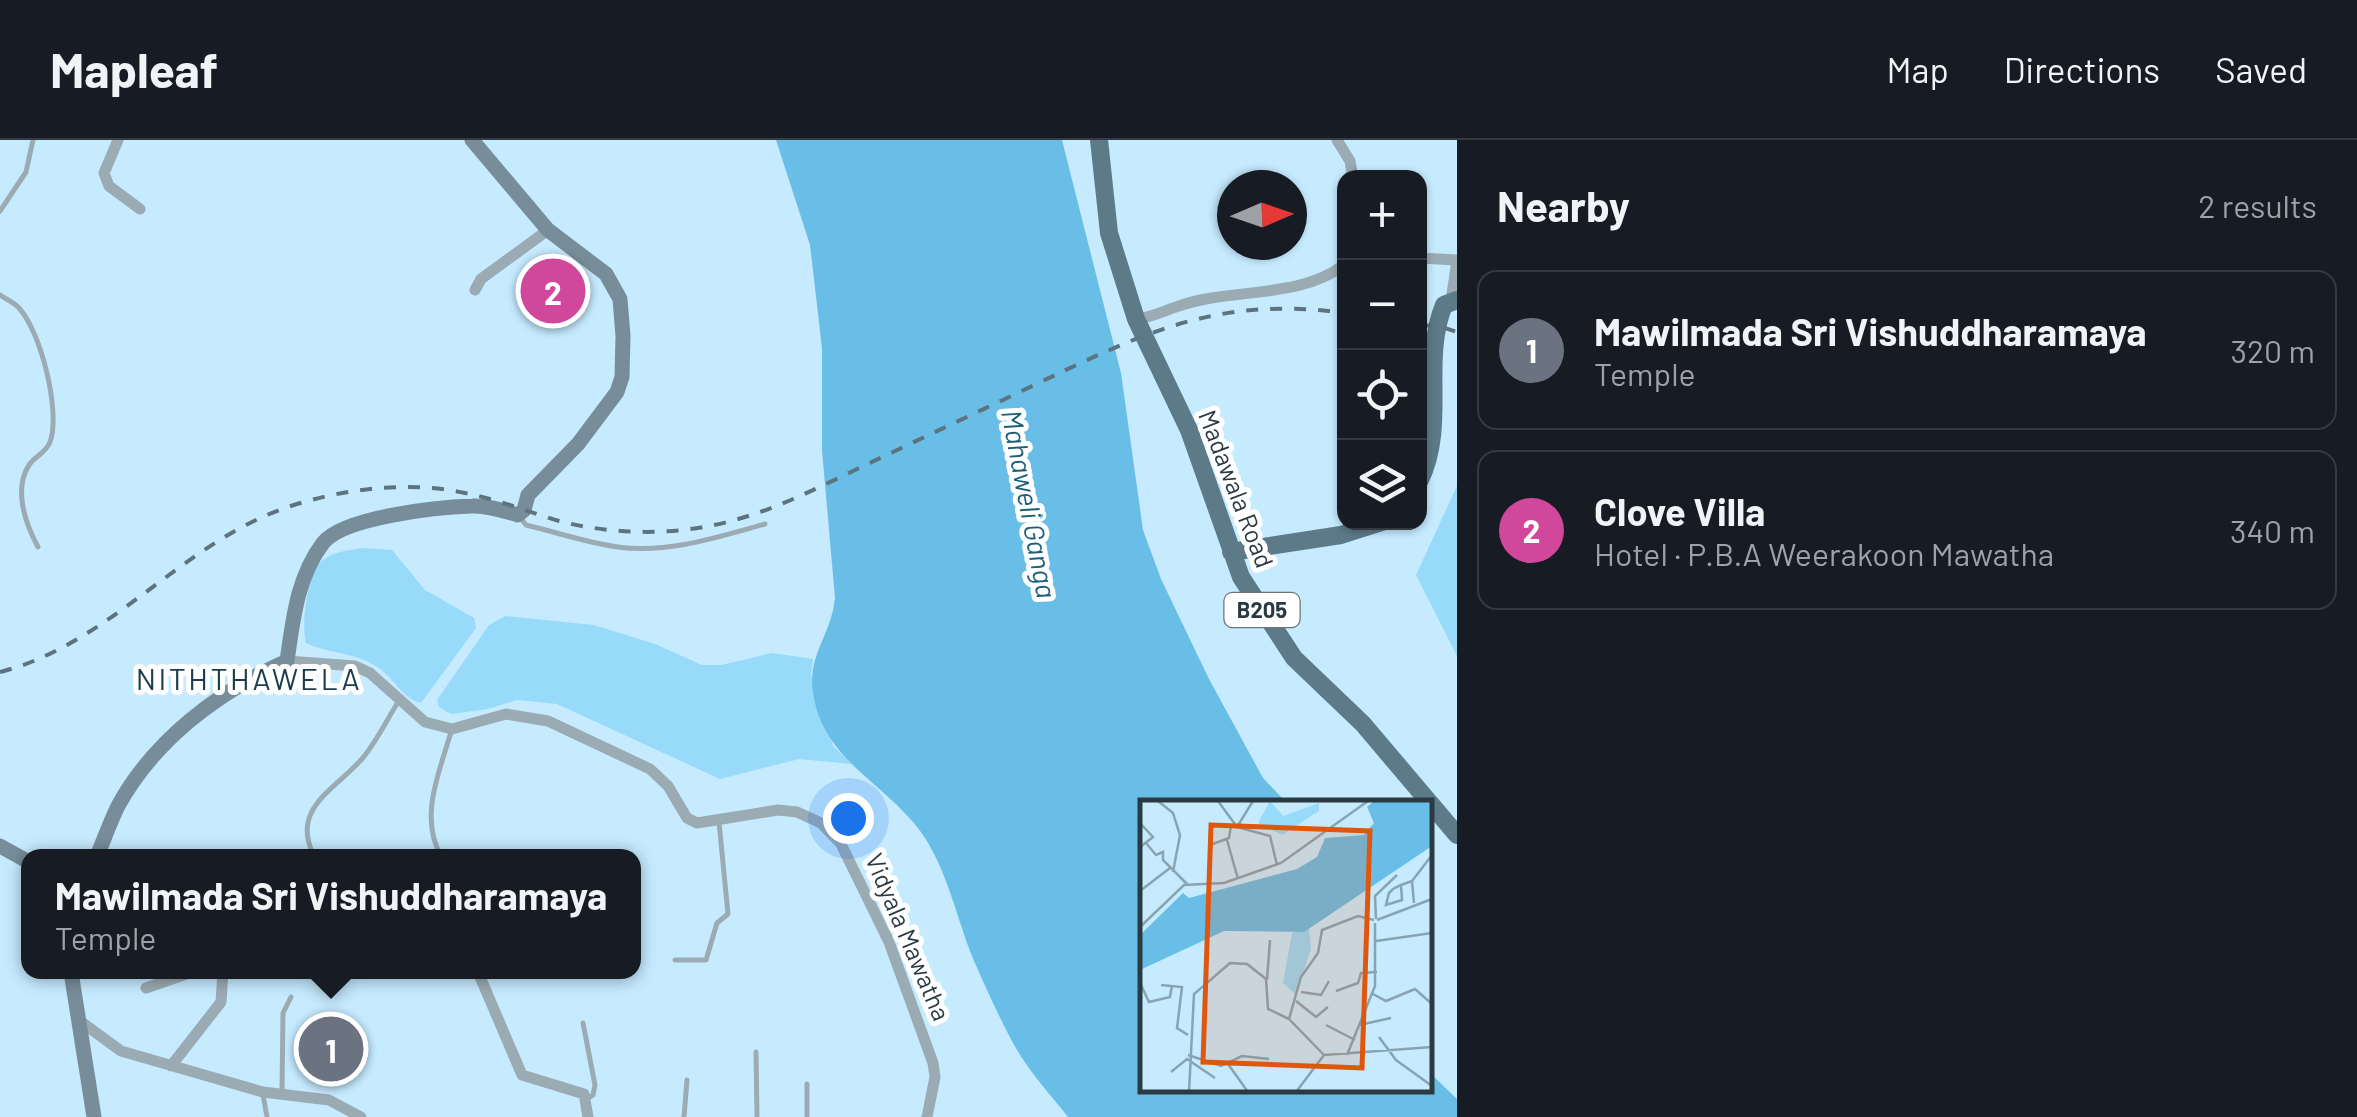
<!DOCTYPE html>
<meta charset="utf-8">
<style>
body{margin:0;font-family:Barlow,sans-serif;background:#242831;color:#f1f3f6}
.controls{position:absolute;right:30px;top:30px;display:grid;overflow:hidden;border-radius:20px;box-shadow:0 2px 8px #0004}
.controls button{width:90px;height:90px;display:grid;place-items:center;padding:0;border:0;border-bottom:2px solid #363941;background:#171b24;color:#f1f3f6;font:50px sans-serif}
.compass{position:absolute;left:1217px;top:30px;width:90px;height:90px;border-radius:50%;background:#171b24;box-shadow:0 2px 8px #0004;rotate:88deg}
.you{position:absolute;left:848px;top:678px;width:35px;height:35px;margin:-25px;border:8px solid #fff;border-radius:50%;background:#1a73e8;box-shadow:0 0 0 15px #1a73e833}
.badge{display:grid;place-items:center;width:65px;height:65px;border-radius:50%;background:#1a73e8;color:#fff;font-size:32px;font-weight:700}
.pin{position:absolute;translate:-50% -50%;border:5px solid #fff;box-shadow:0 2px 10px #0006}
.popup{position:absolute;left:21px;top:709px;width:620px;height:130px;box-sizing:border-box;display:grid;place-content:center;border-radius:20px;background:#171b24;filter:drop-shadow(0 2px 8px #0005);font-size:32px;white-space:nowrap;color:#9ea1a6}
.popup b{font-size:38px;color:#f1f3f6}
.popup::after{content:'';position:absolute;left:50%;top:100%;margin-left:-20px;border:20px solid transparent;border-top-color:#171b24}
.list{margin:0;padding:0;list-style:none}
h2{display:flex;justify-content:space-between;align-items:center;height:130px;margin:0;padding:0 40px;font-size:42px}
h2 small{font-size:32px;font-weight:400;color:#9ea1a6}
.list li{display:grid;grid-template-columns:65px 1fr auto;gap:30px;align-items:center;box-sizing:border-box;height:160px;margin:0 20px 20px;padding:0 20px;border:2px solid #363941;border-radius:20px}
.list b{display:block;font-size:38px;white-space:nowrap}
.list p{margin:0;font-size:32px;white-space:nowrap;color:#9ea1a6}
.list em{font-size:32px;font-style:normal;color:#9ea1a6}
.icon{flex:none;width:55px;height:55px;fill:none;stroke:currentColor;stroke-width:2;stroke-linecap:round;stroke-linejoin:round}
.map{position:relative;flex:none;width:1457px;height:977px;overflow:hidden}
header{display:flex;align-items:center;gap:60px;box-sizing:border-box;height:140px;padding:0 50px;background:#171b24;border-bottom:2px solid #363941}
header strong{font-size:48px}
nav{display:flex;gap:55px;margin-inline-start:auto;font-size:35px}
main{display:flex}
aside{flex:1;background:#171b24}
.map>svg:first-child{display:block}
.green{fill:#98dafa}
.water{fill:#68bee7}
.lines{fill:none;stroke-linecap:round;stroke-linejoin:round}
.lane{stroke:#9babb3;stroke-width:5}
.street{stroke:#9babb3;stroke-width:11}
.secondary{stroke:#778e9a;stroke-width:15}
.primary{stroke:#5d7a88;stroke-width:18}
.rail{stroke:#5d737e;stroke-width:4;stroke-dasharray:12 12;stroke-linecap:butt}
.labels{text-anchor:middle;stroke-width:10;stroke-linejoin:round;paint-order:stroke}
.shield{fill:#fff;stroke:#6b757a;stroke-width:2.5}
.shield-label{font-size:22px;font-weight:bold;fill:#2b3a41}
.street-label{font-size:25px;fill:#2b3a41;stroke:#fff}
.water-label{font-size:28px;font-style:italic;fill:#1c5f7a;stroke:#fff}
.quarter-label{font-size:30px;letter-spacing:2.5px;fill:#1b3c4c;stroke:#fff}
.inset-road{fill:none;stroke:#88a4b3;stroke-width:2.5}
.view{fill:#df570f;fill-opacity:0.15;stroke:#df570f;stroke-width:5}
.inset-edge{fill:none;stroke:#2b3a41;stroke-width:5}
</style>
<header>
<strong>Mapleaf</strong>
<nav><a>Map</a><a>Directions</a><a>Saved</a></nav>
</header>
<main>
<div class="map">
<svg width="1457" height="977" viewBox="0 0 1457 977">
<rect width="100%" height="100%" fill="#c6ebff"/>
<!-- green -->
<path class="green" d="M1457 346V516L1416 435Z
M364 408 392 410 425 450 474 478 476 488 421 563C402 559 394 537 377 527 355 512 329 514 306 503 301 487 307 438 319 424 329 412 349 410 364 408Z
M505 476 594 485 655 504 702 525H721L772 513 813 519 811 535 833 606 852 624 799 619 720 639 557 564 517 560 488 569 451 574 439 567 437 560 489 485Z"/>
<!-- water -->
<path class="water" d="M776 0H1062L1121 233 1143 390 1161 439 1209 539 1263 638 1283 659 1292 662H1142V950H1430V933L1457 959V977H1068C1051 955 1031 934 1017 910 1001 882 987 850 974 821 955 775 946 720 913 682 880 643 830 619 816 567 802 517 830 502 835 458L822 310V208L810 105Z"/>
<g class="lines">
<!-- lane -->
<path class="lane" d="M0 71 26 32 33 0
M0 155C6 159 15 163 19 168 41 192 61 272 50 302 46 313 35 316 29 325 13 350 26 385 38 407
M520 377 526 385C556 392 587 403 618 407 667 414 718 397 765 384
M314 716C290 669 334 650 361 620 376 603 387 579 400 559
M441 716C419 677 439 633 451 592
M675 820H706L717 783 728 774 719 682
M583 883 595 945 593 955 587 959
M756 912 757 977
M807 944V977
M282 951 283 873 291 857
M263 955 267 977
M684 977 687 940"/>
<!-- street -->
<path class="street" d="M118 0 104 33 109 46 140 69
M1337 0 1350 21 1353 38
M1420 118 1456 120
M475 150 481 139 548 90
M1451 161 1457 120
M1136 179C1154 177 1165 170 1182 165 1233 148 1299 159 1344 125
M287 521 355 526 370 533 425 582 452 589 506 574 548 581 650 629 668 646 687 678 697 683 778 670 797 672 821 683 841 704 889 802 933 923 935 937 927 977
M478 832 522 935 584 954 588 977
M146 848 192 832
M80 881 121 911 263 952 329 960 361 977
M171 926 221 862 223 832"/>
<!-- secondary -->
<path class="secondary" d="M0 706 29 722
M97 716C104 700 110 682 118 666 154 600 219 551 287 521 293 480 297 437 323 403 343 377 439 367 472 366 487 365 504 371 518 375L524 370 528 355 578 304 617 252 622 237 623 196 620 159 606 134 548 90 472 0
M71 832 94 977"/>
<!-- primary -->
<path class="primary" d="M1099 0 1109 93 1136 179 1189 290 1241 437 1294 518 1363 584 1429 662
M1420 340C1447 284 1421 220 1444 165L1457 160
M1231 412 1341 395 1382 382
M1430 663 1457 695"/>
<!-- rail -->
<path class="rail" d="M1420 185 1439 186 1457 192
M0 532C112 504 184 399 294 365 348 348 410 341 465 353 497 359 528 372 559 381 614 395 676 396 731 381 776 369 816 349 857 329 914 302 971 275 1028 248 1139 195 1216 155 1344 173"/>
</g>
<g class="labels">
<!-- shield labels -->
<rect class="shield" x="1224.5" y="453" width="75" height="34" rx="8"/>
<g class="shield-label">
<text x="1262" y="478">B205</text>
</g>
<!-- street labels -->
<g class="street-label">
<text transform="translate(1236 349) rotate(69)" y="9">Madawala Road</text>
<text transform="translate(908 797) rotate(67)" y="9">Vidyala Mawatha</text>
</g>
<!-- water labels -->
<g class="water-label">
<text transform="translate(1029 364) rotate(79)" y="10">Mahaweli Ganga</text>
</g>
<!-- quarter labels -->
<g class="quarter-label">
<text x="249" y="550">NITHTHAWELA</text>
</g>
</g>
<!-- overview -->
<g transform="translate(1140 660)">
<rect width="292" height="292" fill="#c6ebff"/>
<path d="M130 1 143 16 179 3V11L142 35 118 23ZM169 127 171 149 156 195 143 183 152 133Z" fill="#98dafa"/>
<path d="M234 1H292V46L164 132 84 131 0 170V135L43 93 49 98 157 69 177 57 185 38 224 35 234 23 227 7Z" fill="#68bee7"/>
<path class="inset-road" d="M18 1 33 13 40 35 33 72M78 1 97 27M113 1 97 27 130 36 137 65M0 23 13 37 0 47M87 40 98 79M6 43 16 55 23 52V60L47 84M70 45 89 38 91 26M261 85 262 100 246 105 249 93 253 89 261 85 272 81M0 91 30 68M274 103 272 81 292 55M236 119 235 96 257 75M237 120 292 99M0 127 44 85 84 83 141 63 228 1M236 141 292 133M127 180 130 140M1 185 9 202 30 197 32 185M21 185 42 187 37 228 48 235M196 191 218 183 221 173 237 172M161 192 181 195 189 181M233 194 246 201 275 189 292 204M156 201 176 217 188 207M186 225 215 240M219 225 251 218M239 237 256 260 292 286M48 255 81 266 102 256 129 259M184 255 149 219 161 177 178 153 182 130 218 116 234 120M184 255 292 247M207 255 235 186V123M88 264 108 292M31 272 47 259 75 278M49 292 54 194 90 163 107 164 126 179 128 209 149 219M156 292 184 255"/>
<path class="view" d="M71 25 230 31 222 268 63 262Z"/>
<rect width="292" height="292" class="inset-edge"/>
</g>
</svg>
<div class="controls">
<button>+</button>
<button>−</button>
<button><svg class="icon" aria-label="locate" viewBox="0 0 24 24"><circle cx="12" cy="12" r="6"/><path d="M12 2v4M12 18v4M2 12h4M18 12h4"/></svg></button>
<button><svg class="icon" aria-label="layers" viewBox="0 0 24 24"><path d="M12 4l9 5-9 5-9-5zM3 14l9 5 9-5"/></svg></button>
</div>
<svg class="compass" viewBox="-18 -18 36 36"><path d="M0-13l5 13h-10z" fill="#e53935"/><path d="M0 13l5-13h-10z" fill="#9ea1a6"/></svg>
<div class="you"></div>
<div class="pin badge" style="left:331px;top:909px;background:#6b7280">1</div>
<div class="popup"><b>Mawilmada Sri Vishuddharamaya</b>Temple</div>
<div class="pin badge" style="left:553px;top:151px;background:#d1479c">2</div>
</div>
<aside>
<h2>Nearby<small>2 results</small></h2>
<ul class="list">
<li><span class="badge" style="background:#6b7280">1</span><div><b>Mawilmada Sri Vishuddharamaya</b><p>Temple</p></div><em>320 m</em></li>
<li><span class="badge" style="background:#d1479c">2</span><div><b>Clove Villa</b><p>Hotel · P.B.A Weerakoon Mawatha</p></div><em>340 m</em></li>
</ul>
</aside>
</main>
